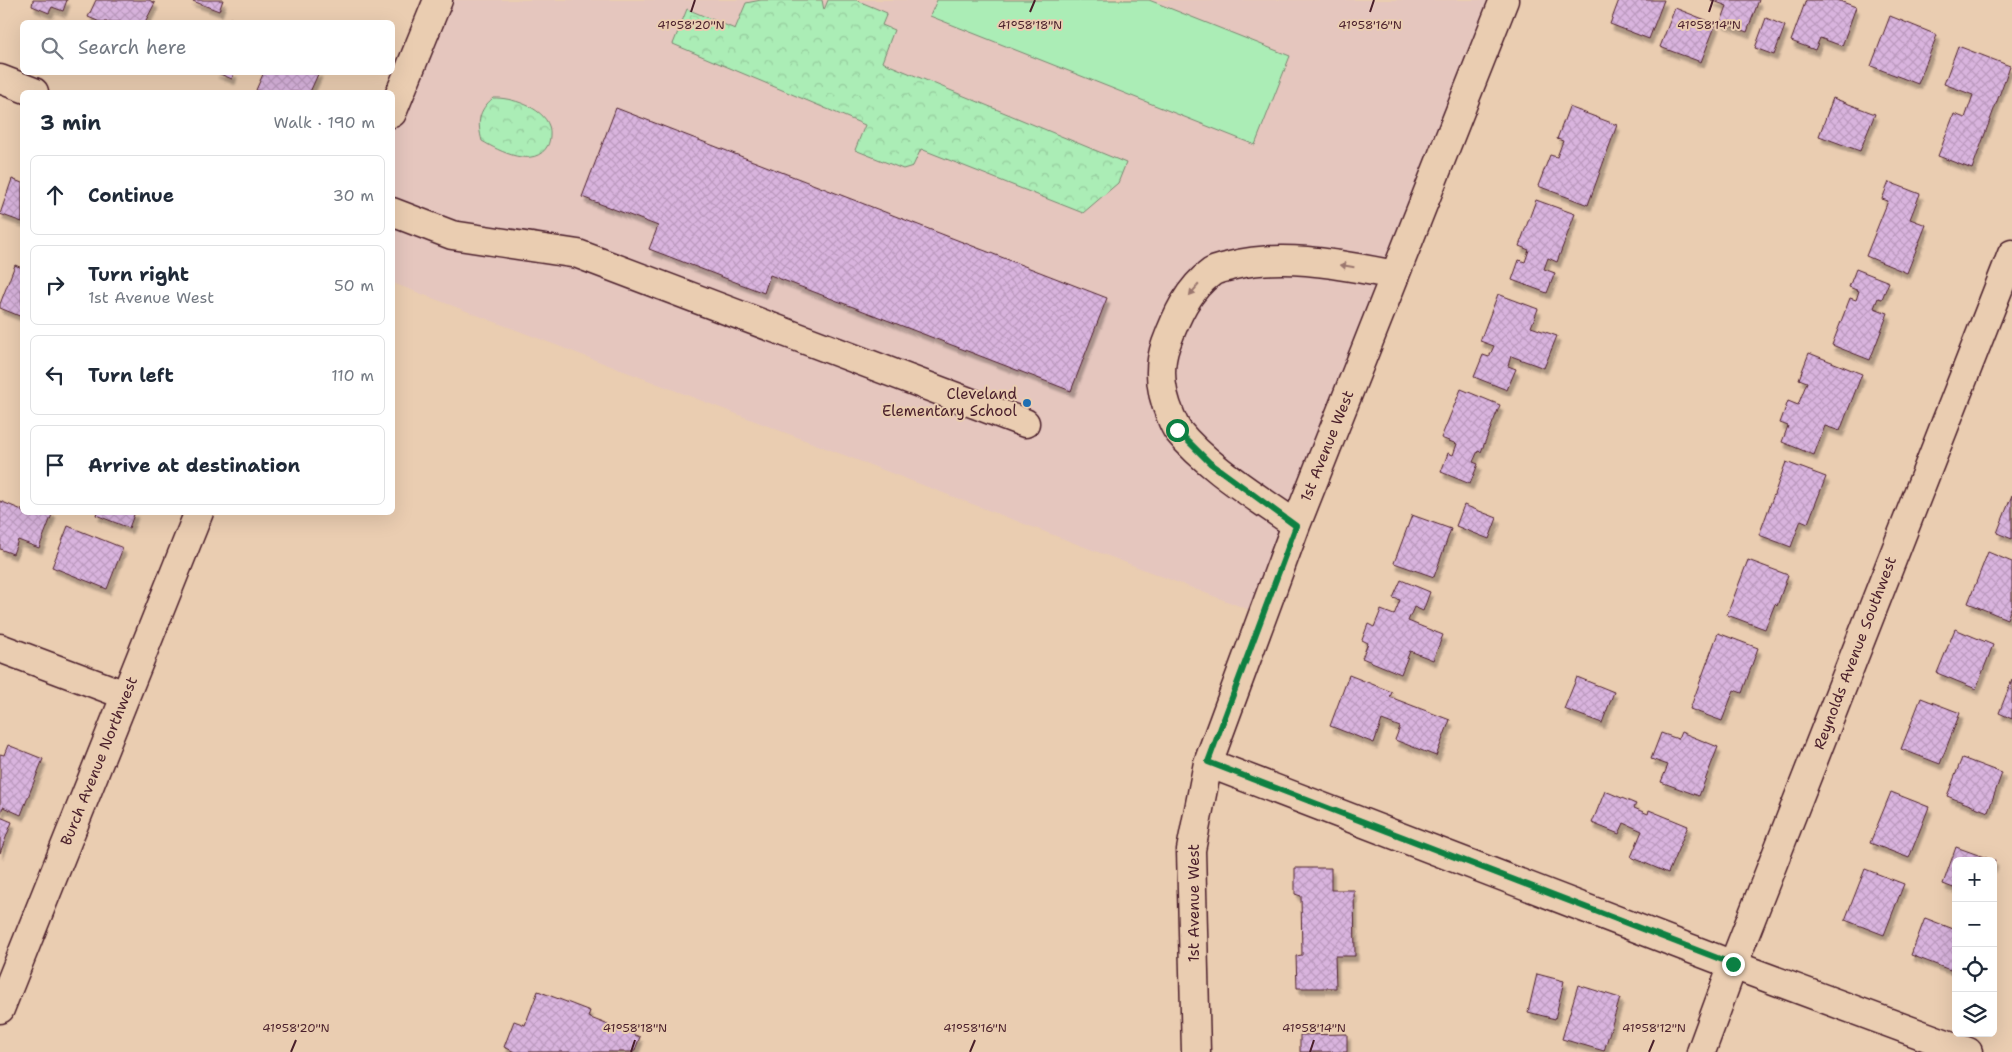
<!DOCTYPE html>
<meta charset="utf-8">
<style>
body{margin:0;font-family:"Shantell Sans",sans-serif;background:#f6f6f7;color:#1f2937}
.controls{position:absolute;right:15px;bottom:15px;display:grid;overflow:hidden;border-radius:8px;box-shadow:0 5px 20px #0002}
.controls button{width:45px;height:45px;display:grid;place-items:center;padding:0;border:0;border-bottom:1px solid #e0e1e3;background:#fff;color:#1f2937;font:25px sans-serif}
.stop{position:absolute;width:15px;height:15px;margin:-11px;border:4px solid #0b8043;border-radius:50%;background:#fff}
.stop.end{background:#0b8043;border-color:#fff;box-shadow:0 1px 5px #0008}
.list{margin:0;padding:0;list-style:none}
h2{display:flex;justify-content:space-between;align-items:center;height:65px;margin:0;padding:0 20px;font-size:21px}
h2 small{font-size:16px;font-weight:400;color:#747a83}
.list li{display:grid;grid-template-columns:32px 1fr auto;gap:15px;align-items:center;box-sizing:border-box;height:80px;margin:0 10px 10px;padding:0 10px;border:1px solid #e0e1e3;border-radius:8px}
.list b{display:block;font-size:19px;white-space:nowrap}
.list p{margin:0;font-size:16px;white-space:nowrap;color:#747a83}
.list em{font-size:16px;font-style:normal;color:#747a83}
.icon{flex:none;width:28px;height:28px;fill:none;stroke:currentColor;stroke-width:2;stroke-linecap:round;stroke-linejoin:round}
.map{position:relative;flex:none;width:2012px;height:1052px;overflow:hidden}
.search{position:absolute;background:#fff;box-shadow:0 5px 20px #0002;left:20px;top:20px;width:375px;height:55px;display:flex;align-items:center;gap:12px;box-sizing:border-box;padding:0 18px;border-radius:8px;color:#747a83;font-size:19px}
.panel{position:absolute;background:#fff;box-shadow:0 5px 20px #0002;left:20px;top:90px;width:375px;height:425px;border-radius:8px}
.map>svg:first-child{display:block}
.built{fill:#e5c6be}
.forest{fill:url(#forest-crowns);stroke:#7a8670}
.garden{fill:#abedb6;stroke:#7a8670}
.building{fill:url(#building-cross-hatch);stroke:#4a1f2b;filter:url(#shadow)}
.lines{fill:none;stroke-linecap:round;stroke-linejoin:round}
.minor-casing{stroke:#4a1f2b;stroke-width:31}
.minor{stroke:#eacdb1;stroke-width:28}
.oneway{fill:#9a766e}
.route{stroke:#0b8043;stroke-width:6}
.ticks{fill:none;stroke:#4a1f2b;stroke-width:2}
.poi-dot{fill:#1f6fb2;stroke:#eacdb1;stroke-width:2}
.labels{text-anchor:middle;stroke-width:4;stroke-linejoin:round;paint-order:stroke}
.poi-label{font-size:15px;fill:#4a1f2b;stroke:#eacdb1;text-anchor:end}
.street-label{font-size:15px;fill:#4a1f2b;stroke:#eacdb1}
.ticks-label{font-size:12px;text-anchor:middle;fill:#4a1f2b;stroke:#eacdb1;stroke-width:4;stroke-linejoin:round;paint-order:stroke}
</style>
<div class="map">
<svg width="2012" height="1052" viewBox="0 0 2012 1052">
<defs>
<pattern id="forest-crowns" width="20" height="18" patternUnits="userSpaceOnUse" patternTransform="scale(1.25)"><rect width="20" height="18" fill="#abedb6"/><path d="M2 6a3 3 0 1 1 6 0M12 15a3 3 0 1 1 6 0" fill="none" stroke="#95cb9d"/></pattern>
<pattern id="building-cross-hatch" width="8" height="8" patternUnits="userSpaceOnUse" patternTransform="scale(1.25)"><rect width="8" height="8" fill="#d9b4de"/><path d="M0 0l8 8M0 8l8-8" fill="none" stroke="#bc9abf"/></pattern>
<filter id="shadow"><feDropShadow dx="3" dy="5.5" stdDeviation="1" flood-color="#0004"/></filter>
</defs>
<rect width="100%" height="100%" fill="#eacdb1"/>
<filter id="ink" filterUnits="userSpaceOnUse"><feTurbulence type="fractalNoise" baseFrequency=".02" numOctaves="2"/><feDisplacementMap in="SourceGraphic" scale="10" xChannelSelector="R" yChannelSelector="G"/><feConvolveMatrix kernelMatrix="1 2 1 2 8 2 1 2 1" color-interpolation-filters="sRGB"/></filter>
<g filter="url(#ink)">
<!-- built -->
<path class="built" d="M437 0H1506L1263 615 393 283 392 112Z"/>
<!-- forest -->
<path class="forest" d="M761 0H822L824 10 828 0H856L887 13 882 25 894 30 882 62 1126 163 1118 183 1083 213 921 149 913 166 903 169 855 150 865 125 673 44 687 9 735 29 746 3Z
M493 98C510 97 543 107 549 126 551 131 550 141 548 145 535 170 499 151 482 141 477 122 478 111 493 98Z"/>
<!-- garden -->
<path class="garden" d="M937 0H1149L1290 56 1255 145 930 16Z"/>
<!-- building -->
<path class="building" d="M33 0H67L63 11 52 7 49 13 32 6Z
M96 0H149L155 3 145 22H100L88 17Z
M190 0H223L219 11Z
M1619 0H1664L1649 39 1610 24Z
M1711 0H1759L1747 32 1721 22 1727 6Z
M1806 0H1837L1856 7 1842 46 1820 38 1815 50 1791 41Z
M1675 8 1716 24 1701 62 1660 47Z
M1890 16 1937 35 1918 84 1871 66Z
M230 18 242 22H228Z
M1766 18 1785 26 1774 55 1755 48Z
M1958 46 2010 66 1972 169 1938 156 1954 114 1965 118 1973 95 1944 84Z
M215 72H234L232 79Z
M264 72H319L310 92H261L256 90Z
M1833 98 1875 114 1860 151 1819 136Z
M1569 107 1617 125 1588 205 1538 186 1550 155 1557 157 1563 141 1557 139Z
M616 108 1107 298 1071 391 770 275 764 293 649 249 658 226 582 197Z
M12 179 22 183V222L0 214Z
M1889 182 1920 194 1910 219 1926 225 1907 273 1866 256 1888 201 1882 199Z
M1536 200 1575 214 1557 262 1548 258 1544 269 1555 273 1547 293 1512 280 1519 260 1525 262 1529 250 1519 246Z
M15 265 22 268V317L0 308V304Z
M1856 269 1889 282 1882 299 1878 298 1874 308 1888 313 1870 360 1832 345 1850 298 1856 300 1859 291 1849 287Z
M1498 294 1538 309 1531 327 1557 336 1544 368 1511 356 1508 366 1516 369 1507 390 1474 377 1483 355 1489 357 1494 346 1480 341Z
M1809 353 1862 374 1840 431 1825 426 1814 455 1782 442 1788 426 1780 423 1788 401 1798 405 1807 382 1799 379Z
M1461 389 1500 405 1481 452 1478 451 1473 462 1478 464 1470 484 1441 472 1448 453 1453 455 1457 444 1441 438Z
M1786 462 1826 477 1808 523 1801 520 1791 547 1759 535Z
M2012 495V539L1997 533Z
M0 501 22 510V512H53L39 548 18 540 13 554 0 549Z
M1464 505 1497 518 1489 539 1456 526Z
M97 512H135L129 528 96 515Z
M1412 515 1451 529 1434 577 1394 563Z
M68 526 123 548 107 589 52 567Z
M1988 552 2012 562V605L2007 619 1968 603Z
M1748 560 1788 575 1777 606 1775 604 1765 629 1727 615Z
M1401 580 1430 592 1423 611 1414 607 1408 621 1443 635 1433 660 1410 651 1401 674 1362 658 1368 643 1362 640 1368 624 1374 627 1381 610 1394 615 1400 600 1393 598Z
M1955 629 1993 645 1976 689 1937 673Z
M1718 633 1758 648 1742 693 1734 690 1722 721 1690 709Z
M1349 675 1392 692 1390 697 1450 720 1436 756 1395 740 1400 727 1382 720 1374 743 1330 726Z
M1577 677 1614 692 1602 723 1564 709Z
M2012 680V719L1999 713Z
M1921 698 1960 713 1940 764 1901 749Z
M1681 732 1718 747 1699 796 1661 782 1668 765 1651 759 1661 733 1678 739Z
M8 745 43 759 21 815 3 807 0 815V754L4 755Z
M1962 758 2002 773 1988 812 1947 796Z
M1605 791 1636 804 1634 808 1648 814 1649 810 1688 826 1668 873 1631 857 1642 831 1624 823 1619 834 1592 823Z
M1891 792 1929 807 1909 858 1870 843Z
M0 817 12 822 0 853Z
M1956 847 1995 861 1993 867V861H1956V889L1943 884Z
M1295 868H1331V890H1354L1355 956H1335L1336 988H1297L1296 956 1302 955 1301 896 1295 894Z
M1865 869 1904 884 1884 935 1845 920Z
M1925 918 1956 930V955L1950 970 1911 955Z
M1537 974 1564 981 1555 1019 1528 1012Z
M1578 985 1620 998 1604 1051 1562 1039Z
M538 991 590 1011 588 1017 640 1037 634 1052H515L504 1047 514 1021 525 1025Z
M1347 1034V1052H1300V1035Z"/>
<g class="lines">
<defs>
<path id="minor" d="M0 79 34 92
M392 113 438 0
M392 212 452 235 578 254 1025 423
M1296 525C1257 497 1208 468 1178 431 1175 427 1173 422 1171 417 1161 394 1157 369 1166 344 1176 317 1188 289 1212 272 1217 269 1224 268 1230 266 1284 252 1342 265 1395 275
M0 648 125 695
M1208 763 1733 965 1968 1052
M0 1009 199 512
M1196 1052 1191 850 1208 763 1296 525 1504 0
M1701 1052 1733 965 2012 254"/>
</defs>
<!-- minor casing -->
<use href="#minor" class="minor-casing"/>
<!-- minor -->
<use href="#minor" class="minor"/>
</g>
<!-- one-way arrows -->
<defs><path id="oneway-solid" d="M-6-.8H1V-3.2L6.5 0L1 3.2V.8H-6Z" transform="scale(1.25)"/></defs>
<g class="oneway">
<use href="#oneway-solid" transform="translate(1347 266) rotate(-170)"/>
<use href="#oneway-solid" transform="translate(1194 290) rotate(130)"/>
</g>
</g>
<g class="lines" filter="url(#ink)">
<!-- route -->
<path class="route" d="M1177 430 1210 463 1296 526 1208 762 1733 964"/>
</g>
<!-- ticks -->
<path class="ticks" d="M691 12 695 0M1030 12 1035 0M1370 12 1374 0M1709 12 1713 0M291 1052 296 1040M631 1052 635 1040M970 1052 975 1040M1310 1052 1314 1040M1649 1052 1654 1040"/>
<!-- markers -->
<circle class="poi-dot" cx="1027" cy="403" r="5"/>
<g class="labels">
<!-- poi labels -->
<g class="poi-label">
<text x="1017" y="399">Cleveland<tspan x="1017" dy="17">Elementary School</tspan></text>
</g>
<!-- street labels -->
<g class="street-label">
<text transform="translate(1327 446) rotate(-68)" y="5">1st Avenue West</text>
<text transform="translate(1855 653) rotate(-69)" y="5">Reynolds Avenue Southwest</text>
<text transform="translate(99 761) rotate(-68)" y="5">Burch Avenue Northwest</text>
<text transform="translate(1194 903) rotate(-90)" y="5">1st Avenue West</text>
</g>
</g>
<g class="ticks-label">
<text x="1370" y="29">41°58'16"N</text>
<text x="691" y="29">41°58'20"N</text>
<text x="1030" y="29">41°58'18"N</text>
<text x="1709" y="29">41°58'14"N</text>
<text x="296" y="1032">41°58'20"N</text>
<text x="635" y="1032">41°58'18"N</text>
<text x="975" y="1032">41°58'16"N</text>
<text x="1314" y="1032">41°58'14"N</text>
<text x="1654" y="1032">41°58'12"N</text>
</g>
</svg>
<div class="controls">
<button>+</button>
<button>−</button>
<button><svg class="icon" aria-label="locate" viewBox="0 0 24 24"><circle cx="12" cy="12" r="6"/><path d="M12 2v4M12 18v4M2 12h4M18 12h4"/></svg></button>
<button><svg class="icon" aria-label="layers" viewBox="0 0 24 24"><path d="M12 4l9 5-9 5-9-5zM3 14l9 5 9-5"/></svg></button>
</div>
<div class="stop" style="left:1177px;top:430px"></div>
<div class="stop end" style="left:1733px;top:964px"></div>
<div class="search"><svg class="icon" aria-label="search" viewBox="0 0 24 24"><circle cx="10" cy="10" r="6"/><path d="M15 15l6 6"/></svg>Search here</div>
<section class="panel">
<h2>3 min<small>Walk · 190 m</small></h2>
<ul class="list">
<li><svg class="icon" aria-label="ahead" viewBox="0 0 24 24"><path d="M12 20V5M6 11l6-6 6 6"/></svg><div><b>Continue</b></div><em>30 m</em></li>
<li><svg class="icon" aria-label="right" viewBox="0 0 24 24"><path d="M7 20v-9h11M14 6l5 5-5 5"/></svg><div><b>Turn right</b><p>1st Avenue West</p></div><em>50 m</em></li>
<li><svg class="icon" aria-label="left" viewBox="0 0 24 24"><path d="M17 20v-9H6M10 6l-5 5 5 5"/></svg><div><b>Turn left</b></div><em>110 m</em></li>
<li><svg class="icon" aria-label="arrive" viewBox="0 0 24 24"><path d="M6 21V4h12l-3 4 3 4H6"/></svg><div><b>Arrive at destination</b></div></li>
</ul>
</section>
</div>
